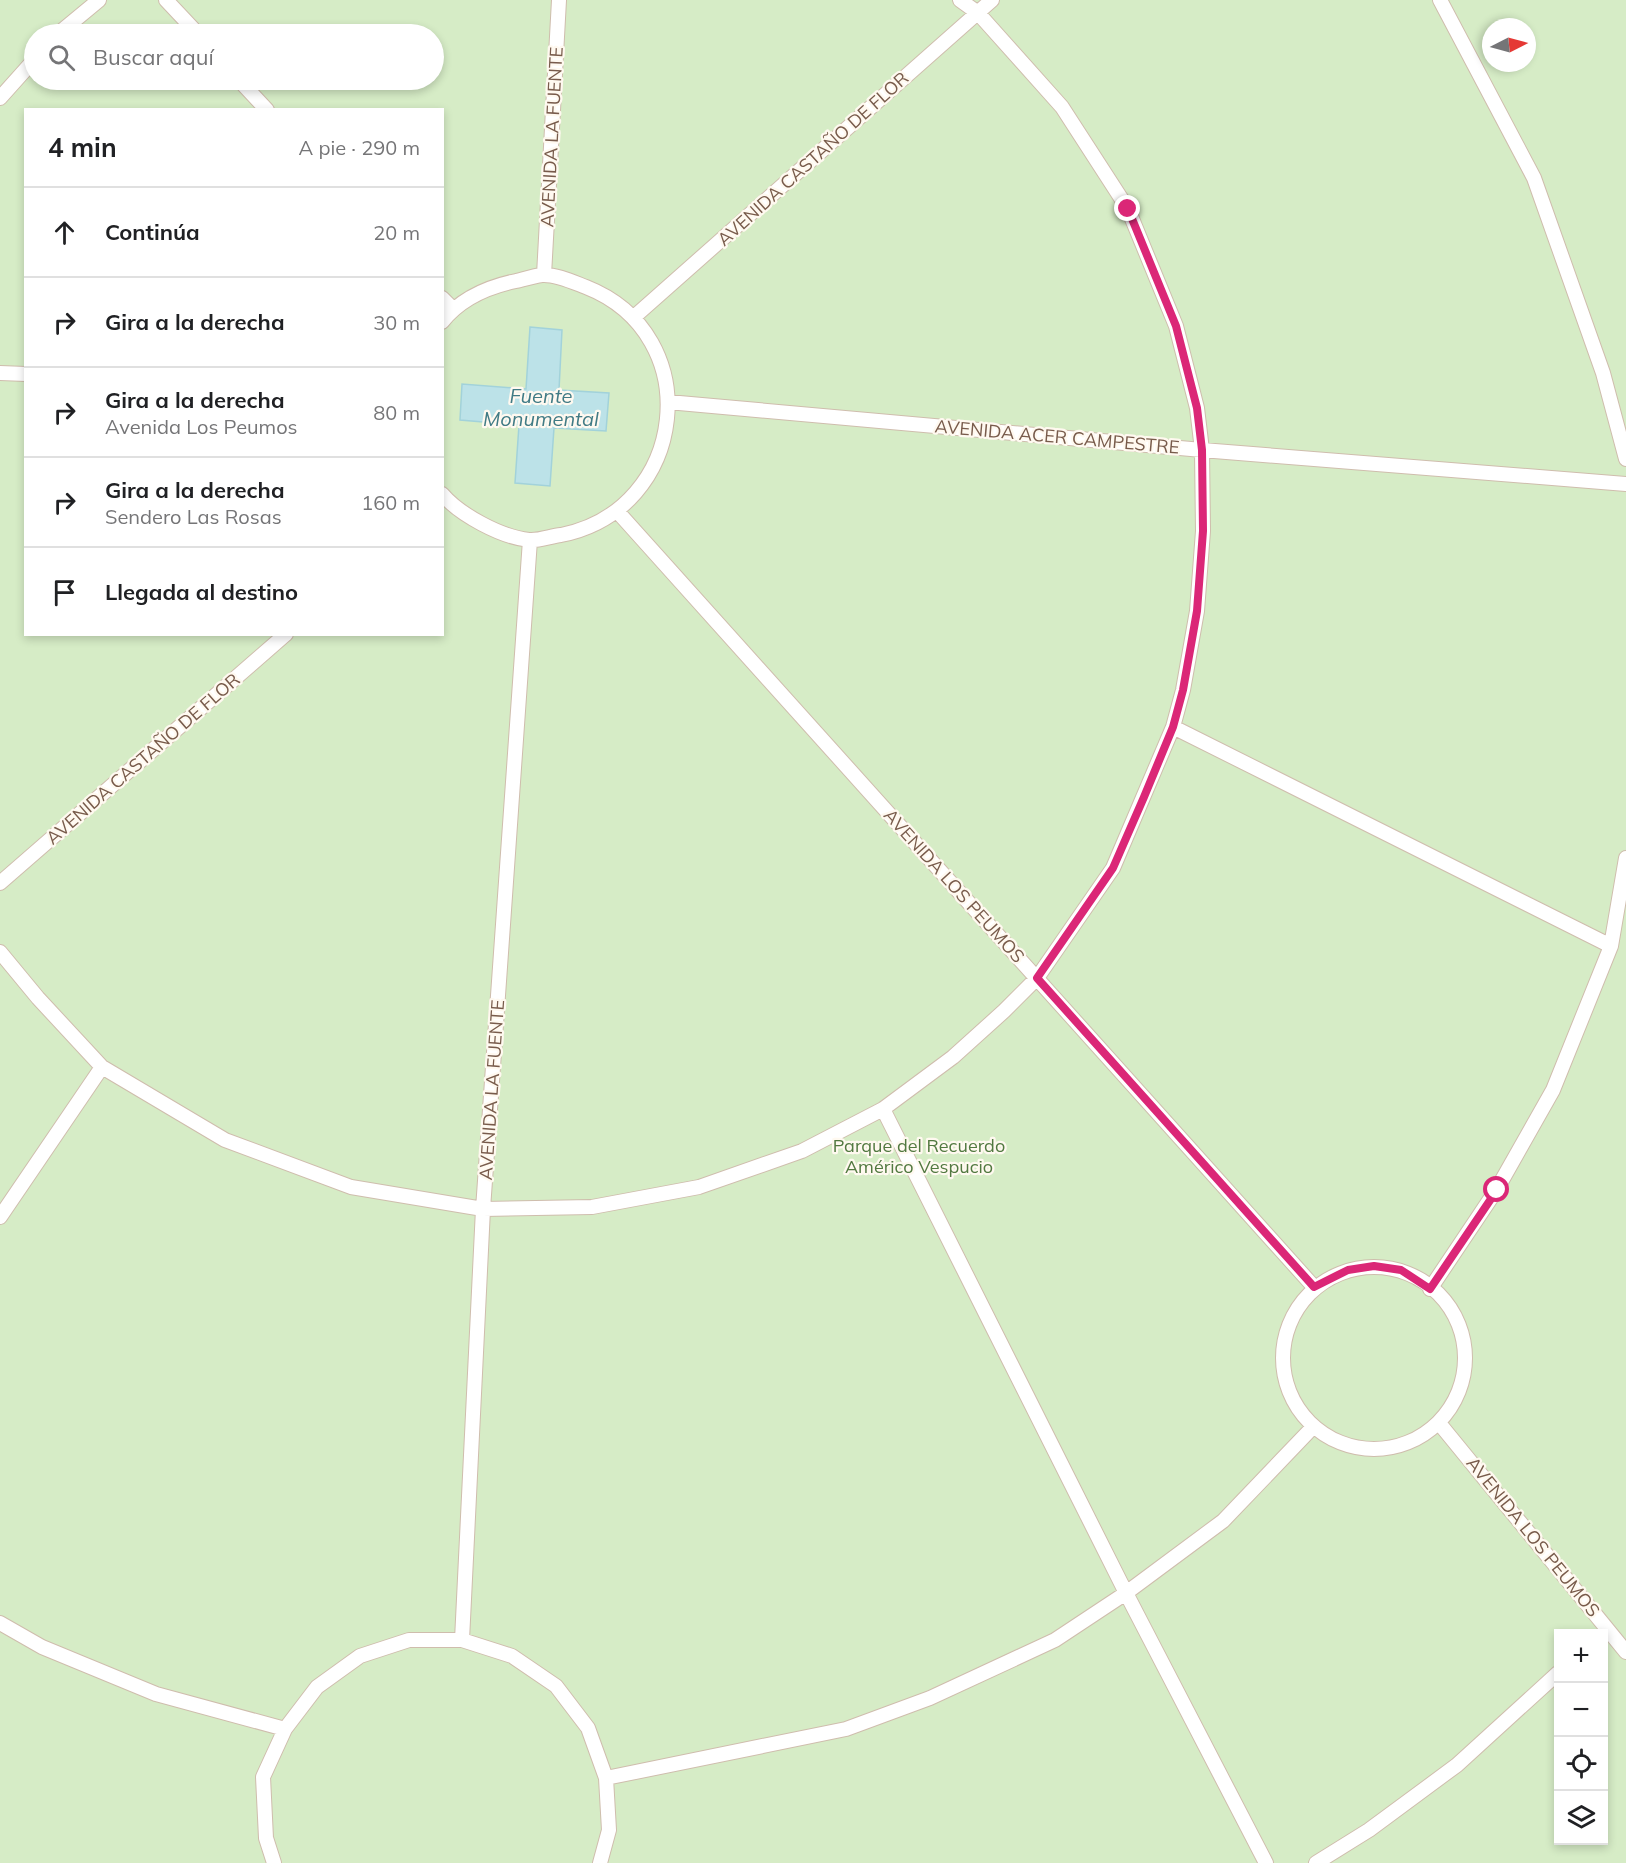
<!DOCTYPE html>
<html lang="es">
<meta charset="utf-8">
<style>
body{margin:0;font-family:Mulish,sans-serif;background:#f2f2f2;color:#202124}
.controls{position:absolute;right:18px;bottom:18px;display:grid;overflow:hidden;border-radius:0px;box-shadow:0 3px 9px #0003}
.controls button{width:54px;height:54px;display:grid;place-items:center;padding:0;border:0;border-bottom:2px solid #e0e0e0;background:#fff;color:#202124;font:30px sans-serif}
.compass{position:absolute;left:1482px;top:18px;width:54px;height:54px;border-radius:50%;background:#fff;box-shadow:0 3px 9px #0003;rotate:84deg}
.stop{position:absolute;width:18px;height:18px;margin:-14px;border:4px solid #db2777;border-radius:50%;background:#fff}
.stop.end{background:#db2777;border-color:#fff;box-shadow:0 2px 6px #0008}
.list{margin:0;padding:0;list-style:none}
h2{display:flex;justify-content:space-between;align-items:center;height:78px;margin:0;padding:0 24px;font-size:26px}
h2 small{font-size:20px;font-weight:400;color:#757577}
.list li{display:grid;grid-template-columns:39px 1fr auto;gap:18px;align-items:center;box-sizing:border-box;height:90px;padding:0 24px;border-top:2px solid #e0e0e0}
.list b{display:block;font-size:22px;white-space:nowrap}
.list p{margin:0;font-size:20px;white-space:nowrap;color:#757577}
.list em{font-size:20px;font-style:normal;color:#757577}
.icon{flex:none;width:33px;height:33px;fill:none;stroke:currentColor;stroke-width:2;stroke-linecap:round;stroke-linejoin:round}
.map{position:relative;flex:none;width:1626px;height:1863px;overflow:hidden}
.search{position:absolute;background:#fff;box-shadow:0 3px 9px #0003;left:24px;top:24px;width:420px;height:66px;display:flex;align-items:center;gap:15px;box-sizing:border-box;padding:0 21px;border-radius:33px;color:#757577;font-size:22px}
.panel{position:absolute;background:#fff;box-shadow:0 3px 9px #0003;left:24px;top:108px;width:420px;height:528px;border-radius:0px}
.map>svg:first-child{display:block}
.green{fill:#d6ecc6;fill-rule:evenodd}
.water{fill:#bce2e8;stroke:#a2d2da;stroke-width:1.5}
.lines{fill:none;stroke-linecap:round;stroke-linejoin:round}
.service-casing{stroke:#cfbdad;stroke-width:16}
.service{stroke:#fff;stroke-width:14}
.route{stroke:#db2777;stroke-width:8}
.labels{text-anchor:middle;stroke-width:4.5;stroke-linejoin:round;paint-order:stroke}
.street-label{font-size:18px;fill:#785b4b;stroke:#fff9f0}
.park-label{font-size:18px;fill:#527940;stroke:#fff9f0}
.water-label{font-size:20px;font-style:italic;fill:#417b85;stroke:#fff9f0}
</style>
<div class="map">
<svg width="1626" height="1863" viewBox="0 0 1626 1863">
<rect width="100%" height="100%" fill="#fdf5e9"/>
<!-- green -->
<path class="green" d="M0 0H1626V1863H0ZM1491 27H1527V63H1491ZM34 34H434V80H34ZM26 110H442V634H26ZM1558 1634H1604V1840H1558Z"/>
<!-- water -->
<path class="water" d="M530 327 562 330 559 390 609 393 606 431 554 428 550 486 515 483 519 425 460 420 462 384 526 389Z"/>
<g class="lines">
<defs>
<path id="service" d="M166 0 198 34
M1440 0 1534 178 1603 373 1626 459
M58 34 99 0
M239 80 267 110
M0 98 34 60
M544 275 559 0
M442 298 453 309
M634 317 992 0
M442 322C461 298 487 287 516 281 524 279 534 276 542 275 556 274 573 282 586 287 708 335 688 510 561 535 551 536 539 541 529 540 501 537 460 515 442 494
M0 373 26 374
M668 402 1202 450 1626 484
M617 511 1314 1287
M1173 727 1611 946
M0 883 286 634
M0 952 38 998 102 1067 225 1140 351 1187 483 1209 592 1207 699 1187 802 1151 883 1109 953 1057 1004 1011 1037 978 1113 868 1173 727 1183 690 1197 611 1203 531 1202 450 1197 408 1176 326 1128 209 1062 107 978 13 960 0
M883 1109 1126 1593 1266 1863
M0 1217 102 1067
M1283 1358a91 91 0 1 1 182 0a91 91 0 1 1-182 0Z
M1430 1289 1497 1189 1553 1090 1611 946 1626 858
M1439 1423 1626 1652
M0 1623 42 1647 156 1694 285 1729
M462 1640 483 1209 530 540
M606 1778 846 1729 930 1698 1055 1640 1126 1593 1223 1521 1312 1428
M274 1863 266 1838 263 1777 285 1729 317 1687 360 1656 409 1640H462L512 1656 556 1686 588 1728 606 1778 609 1830 600 1863
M1316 1863 1369 1830 1457 1765 1558 1673"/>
</defs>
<!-- service casing -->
<use href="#service" class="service-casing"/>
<!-- service -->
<use href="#service" class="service"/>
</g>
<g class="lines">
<!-- route -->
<path class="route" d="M1128 209 1176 326 1197 408 1202 450 1203 531 1197 611 1183 690 1173 727 1144 797 1113 868 1037 978 1314 1287 1348 1270 1374 1266 1401 1270 1430 1289 1497 1190"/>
</g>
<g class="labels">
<!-- street labels -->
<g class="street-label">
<text transform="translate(552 137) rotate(-87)" y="6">AVENIDA LA FUENTE</text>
<text transform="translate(813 159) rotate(-42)" y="6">AVENIDA CASTAÑO DE FLOR</text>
<text transform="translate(1057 437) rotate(5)" y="6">AVENIDA ACER CAMPESTRE</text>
<text transform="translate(143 759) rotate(-41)" y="6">AVENIDA CASTAÑO DE FLOR</text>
<text transform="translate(954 886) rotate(48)" y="6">AVENIDA LOS PEUMOS</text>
<text transform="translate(492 1090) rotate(-86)" y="6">AVENIDA LA FUENTE</text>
<text transform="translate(1533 1537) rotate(51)" y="6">AVENIDA LOS PEUMOS</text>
</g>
<!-- park labels -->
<g class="park-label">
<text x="919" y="1152">Parque del Recuerdo<tspan x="919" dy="21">Américo Vespucio</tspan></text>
</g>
<!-- water labels -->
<g class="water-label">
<text x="541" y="403">Fuente<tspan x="541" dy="23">Monumental</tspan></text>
</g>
</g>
</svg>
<div class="controls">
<button>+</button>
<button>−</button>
<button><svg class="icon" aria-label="locate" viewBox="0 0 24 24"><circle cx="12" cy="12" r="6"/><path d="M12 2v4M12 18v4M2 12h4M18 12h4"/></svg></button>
<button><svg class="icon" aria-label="layers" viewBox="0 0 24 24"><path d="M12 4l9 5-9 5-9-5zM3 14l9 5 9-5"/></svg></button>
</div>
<svg class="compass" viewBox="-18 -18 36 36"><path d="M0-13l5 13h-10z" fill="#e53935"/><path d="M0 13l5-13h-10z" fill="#757577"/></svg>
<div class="stop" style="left:1497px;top:1190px"></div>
<div class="stop end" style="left:1128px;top:209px"></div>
<div class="search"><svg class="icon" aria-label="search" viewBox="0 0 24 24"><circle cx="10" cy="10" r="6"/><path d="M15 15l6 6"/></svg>Buscar aquí</div>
<section class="panel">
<h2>4 min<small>A pie · 290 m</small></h2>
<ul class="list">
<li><svg class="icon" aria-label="ahead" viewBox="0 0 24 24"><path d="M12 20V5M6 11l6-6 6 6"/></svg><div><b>Continúa</b></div><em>20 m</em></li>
<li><svg class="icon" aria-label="right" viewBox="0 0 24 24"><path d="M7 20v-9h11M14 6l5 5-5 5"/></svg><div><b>Gira a la derecha</b></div><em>30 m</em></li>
<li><svg class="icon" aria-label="right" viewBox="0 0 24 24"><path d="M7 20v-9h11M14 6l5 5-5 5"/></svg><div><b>Gira a la derecha</b><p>Avenida Los Peumos</p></div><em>80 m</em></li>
<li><svg class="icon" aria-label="right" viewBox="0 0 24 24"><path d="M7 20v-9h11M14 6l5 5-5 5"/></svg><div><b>Gira a la derecha</b><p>Sendero Las Rosas</p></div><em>160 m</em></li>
<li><svg class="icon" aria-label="arrive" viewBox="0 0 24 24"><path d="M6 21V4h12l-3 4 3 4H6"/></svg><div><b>Llegada al destino</b></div></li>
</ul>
</section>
</div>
